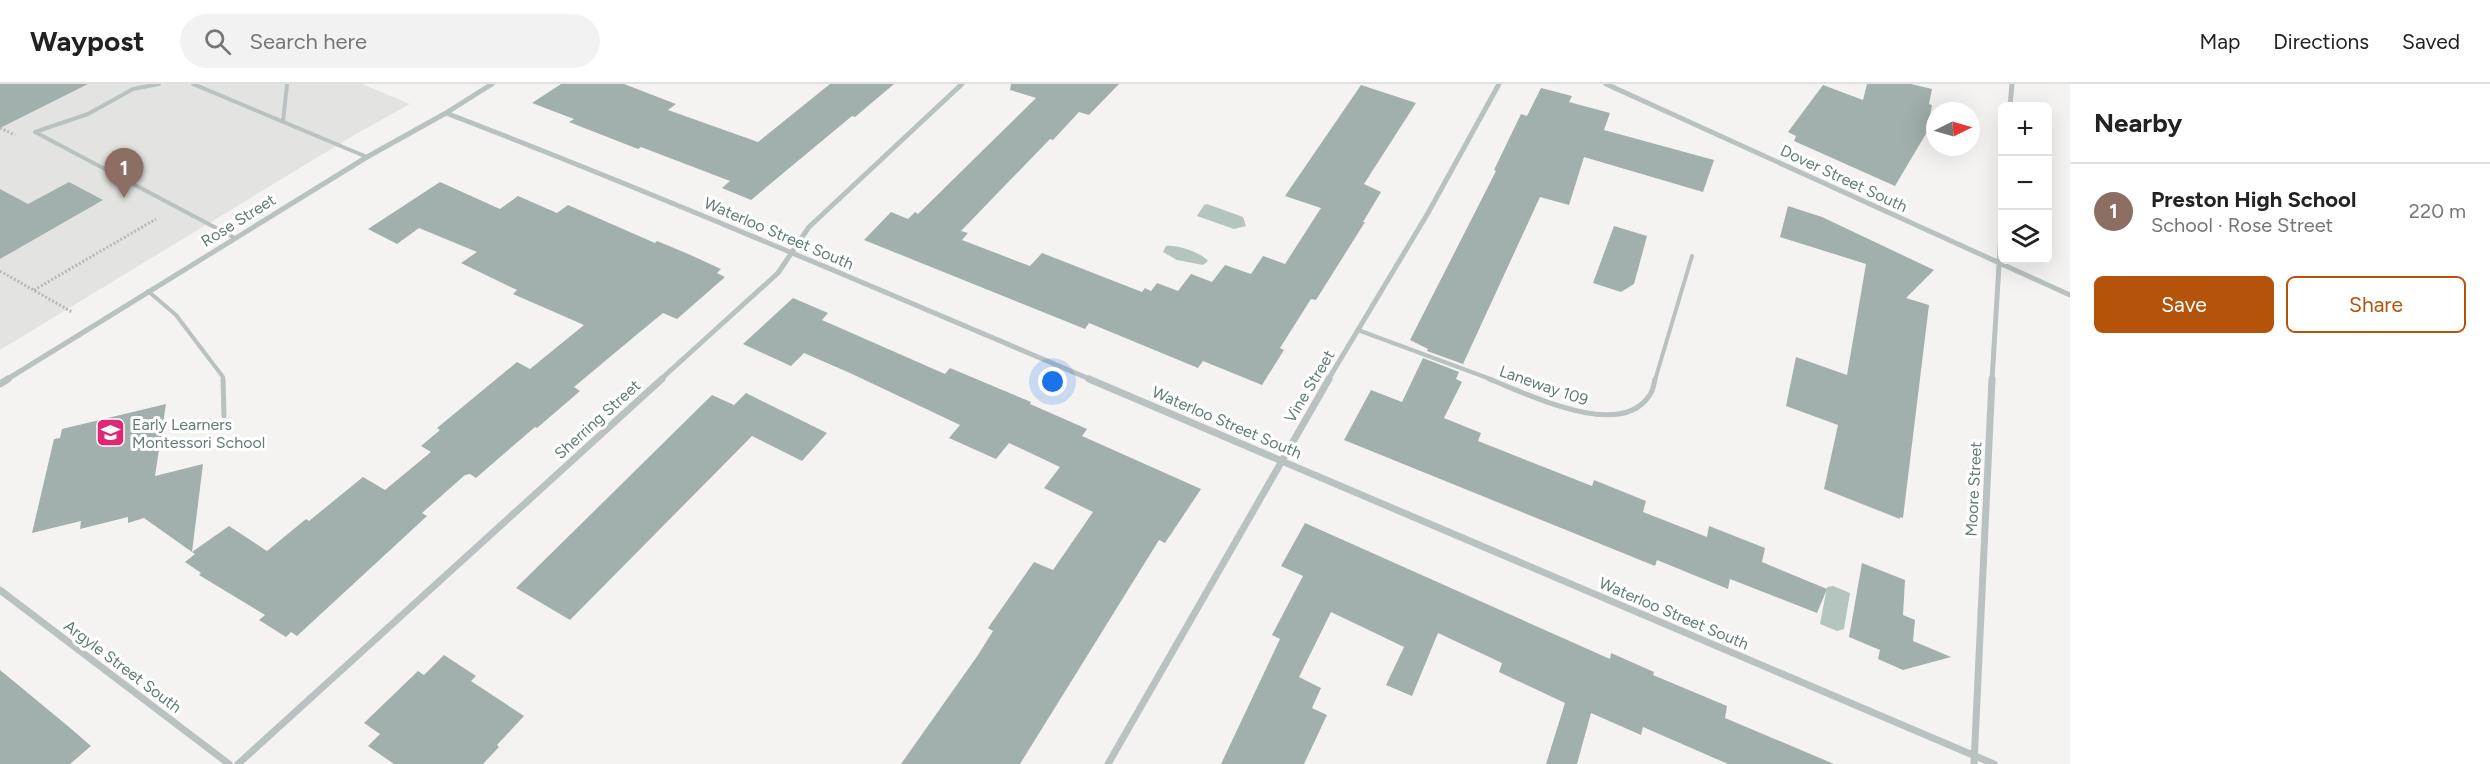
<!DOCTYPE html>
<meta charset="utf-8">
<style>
body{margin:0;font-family:Figtree,sans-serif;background:#f2f2f2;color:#222}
.controls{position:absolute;right:18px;top:18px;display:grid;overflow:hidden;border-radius:9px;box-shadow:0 6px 24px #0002}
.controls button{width:54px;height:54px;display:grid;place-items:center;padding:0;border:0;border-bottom:2px solid #e0e0e0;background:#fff;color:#222;font:30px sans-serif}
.compass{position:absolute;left:1926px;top:18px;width:54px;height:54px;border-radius:50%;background:#fff;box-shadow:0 6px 24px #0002;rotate:85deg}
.you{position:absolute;left:1053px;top:298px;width:21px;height:21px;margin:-15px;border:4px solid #fff;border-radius:50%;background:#1a73e8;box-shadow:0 0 0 9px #1a73e833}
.badge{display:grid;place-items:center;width:39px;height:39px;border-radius:50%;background:#b45309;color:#fff;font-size:20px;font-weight:700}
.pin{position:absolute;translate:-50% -50px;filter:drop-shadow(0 2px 3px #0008)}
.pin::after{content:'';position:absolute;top:32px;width:21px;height:18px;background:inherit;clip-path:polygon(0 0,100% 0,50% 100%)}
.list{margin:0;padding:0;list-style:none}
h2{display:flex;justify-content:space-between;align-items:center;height:78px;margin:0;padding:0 24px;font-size:26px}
h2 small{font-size:20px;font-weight:400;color:#767676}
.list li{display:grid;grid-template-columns:39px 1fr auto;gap:18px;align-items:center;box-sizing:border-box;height:96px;padding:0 24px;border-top:2px solid #e0e0e0}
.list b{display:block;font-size:22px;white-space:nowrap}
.list p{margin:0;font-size:20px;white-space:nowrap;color:#767676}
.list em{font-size:20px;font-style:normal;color:#767676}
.actions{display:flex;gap:12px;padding:18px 24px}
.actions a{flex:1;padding:14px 0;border:2px solid #b45309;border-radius:9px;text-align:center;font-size:21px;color:#b45309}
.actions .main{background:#b45309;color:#fff}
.icon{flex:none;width:33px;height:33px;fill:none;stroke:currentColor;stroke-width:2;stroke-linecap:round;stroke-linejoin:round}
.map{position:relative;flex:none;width:2070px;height:680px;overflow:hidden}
header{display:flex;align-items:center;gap:36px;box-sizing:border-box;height:84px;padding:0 30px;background:#fff;border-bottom:2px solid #e0e0e0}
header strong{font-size:28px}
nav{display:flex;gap:33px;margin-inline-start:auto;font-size:21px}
.search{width:420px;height:54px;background:#f2f2f2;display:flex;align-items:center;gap:15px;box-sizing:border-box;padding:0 21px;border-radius:33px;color:#767676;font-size:22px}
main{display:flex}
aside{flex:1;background:#fff}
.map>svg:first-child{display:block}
.built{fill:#e3e4e2}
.water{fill:#b3c5be}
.building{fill:#a1b0ac}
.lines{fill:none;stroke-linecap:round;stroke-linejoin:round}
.path{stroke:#b4bab9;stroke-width:3;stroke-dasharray:2 2;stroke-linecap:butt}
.lane-far1{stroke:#b9c2c0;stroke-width:4}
.lane{stroke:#b9c2c0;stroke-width:5}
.street-far1{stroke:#b9c2c0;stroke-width:5}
.street{stroke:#b9c2c0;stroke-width:7}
.labels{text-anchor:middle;stroke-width:6;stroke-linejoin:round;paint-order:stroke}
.street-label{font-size:16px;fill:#617c77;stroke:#fff}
.poi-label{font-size:16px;fill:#617c77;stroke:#fff;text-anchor:start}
</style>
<header>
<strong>Waypost</strong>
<div class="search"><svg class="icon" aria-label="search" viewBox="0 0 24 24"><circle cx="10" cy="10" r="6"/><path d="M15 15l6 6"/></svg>Search here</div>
<nav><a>Map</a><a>Directions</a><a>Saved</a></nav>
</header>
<main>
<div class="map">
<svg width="2070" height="680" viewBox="0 0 2070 680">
<rect width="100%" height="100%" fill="#f5f3f2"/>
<!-- built -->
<path class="built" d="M0 0H362L410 20 351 53 0 266Z"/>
<!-- water -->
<path class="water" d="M1207 120 1243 133 1246 142 1234 145 1197 132 1204 121Z
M1166 162C1176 160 1202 169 1208 177L1203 181 1177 176 1163 168Z
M1833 502 1850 509 1844 545 1837 547 1820 540 1827 503Z"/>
<!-- building -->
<path class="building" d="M0 0H88L0 44Z
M561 0H624L676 20 668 26 758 58 830 0H894L855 33 852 32 751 116 722 104 730 97 641 63 638 65 569 38 574 35 532 19Z
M1011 0H1119L1089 31 1079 28 1053 56 1050 55 961 147 968 149 962 156 1030 182 1042 169 1142 208 1145 204 1151 207 1157 199 1178 207 1191 190 1212 198 1225 181 1251 190 1263 172 1285 180 1321 124 1285 112 1361 1 1416 19 1364 100 1381 108 1363 138H1365L1316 216 1311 215 1280 264 1284 266 1262 301 1203 277 1198 284 1089 239 1085 245 864 156 891 128 908 135 915 128 918 130 1036 14 1010 6Z
M1867 0H1911L1932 5 1929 20 1932 21 1927 48 1895 102 1794 57 1796 52 1788 48 1823 1 1863 16Z
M1541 4 1572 12 1569 18 1610 29 1604 46 1714 76 1703 108 1584 73 1569 121 1540 113 1463 280 1427 267 1428 265 1410 256 1496 87 1494 86 1521 30 1527 32Z
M69 98 103 116 0 175V105L28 120Z
M440 98 500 125 518 112 557 129 568 121 655 159 657 157 686 169 721 185 717 189 725 193 677 235 663 229 635 252 574 303 580 307 537 344 535 343 476 394 470 390 465 391 422 429 427 432 297 552 291 548 286 553 259 536 265 531 199 491 201 489 185 478 195 470 192 468 229 442 267 467 306 435 309 437 363 393 385 406 431 368 421 362 440 346 437 344 517 278 530 285 584 241 513 210 517 206 461 179 477 168 419 144 397 160 368 145Z
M1788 122 1822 133 1934 186 1906 214 1929 221 1903 434 1900 433V435L1824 405 1838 341 1786 322 1796 273 1847 291 1866 180 1780 153Z
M1614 142 1647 152 1634 200 1621 208 1593 199Z
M793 214 828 229 822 236 945 290 950 284 1031 318 1030 320 1087 345 1082 352 1201 405 1165 459 1159 456 1020 680H901L978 571 993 547 988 544 1034 478 1053 486 1093 428 1044 404 1060 383 1009 359 996 375 949 354 960 341 850 289 804 269 791 282 743 260Z
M1423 274 1459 288 1456 295 1462 298 1444 334 1481 349 1478 357 1592 402 1594 396 1646 417 1643 428 1707 453 1709 442 1765 464 1762 478 1827 505 1817 529 1730 495 1728 505 1657 476 1655 482 1344 356 1371 306 1402 318Z
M746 309 827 349 802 377 752 352 570 536 516 504 712 311 734 321Z
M166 320 155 392 203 380 192 468 144 434 128 439V433L80 445 81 437 32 449 54 355 60 354 62 345Z
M1305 439 1610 575 1611 569 1654 588 1653 591 1727 622 1725 634 1834 680H1728L1643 643 1641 651 1591 629 1577 680H1546L1565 619 1499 588 1502 579 1438 549 1412 612 1386 601 1404 563 1331 528 1299 593 1321 604 1312 624 1327 631 1304 680H1221L1280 555 1272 551 1303 492 1281 482Z
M1862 479 1905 496 1903 531 1915 536 1913 557 1951 573 1903 586 1878 575 1880 566 1849 553Z
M444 571 476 592 471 597 524 632 497 661 499 663 483 680H394L368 662 380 650 364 639 418 587 424 591Z
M0 586 69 643 91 662 70 680H0Z"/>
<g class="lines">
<!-- path -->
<path class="path" d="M0 44 15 51
M0 187 72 228
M34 206 156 135"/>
<!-- lane-far1 -->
<path class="lane-far1" d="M159 0 133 5 88 30 35 48 235 154
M193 0 367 73
M283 38 287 0
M148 207 176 231 223 293V296
M1358 246 1493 296
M1655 296 1692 172"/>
<!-- lane -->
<path class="lane" d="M223 295 224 332
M1489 295C1526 309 1619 357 1649 312 1653 308 1654 300 1655 295"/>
<!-- street-far1 -->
<path class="street-far1" d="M1606 0 2070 211
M2010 22 2012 0
M446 29C664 113 878 205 1092 296
M6 296 367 73 446 29 492 0
M660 296 778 189 809 143 962 0
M1328 296 1428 129 1499 0
M1992 296 2002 132"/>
<!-- street -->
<path class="street" d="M1089 295 1994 680
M0 300 8 295
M0 506 229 680
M238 680 662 295
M1108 680 1329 295
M1974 680 1992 295"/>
</g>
<!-- icons -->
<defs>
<symbol id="school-square" viewBox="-11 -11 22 22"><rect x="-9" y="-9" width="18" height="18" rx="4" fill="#e02773" stroke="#fff"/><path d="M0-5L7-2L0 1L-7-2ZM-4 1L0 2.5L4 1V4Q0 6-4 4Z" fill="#fff"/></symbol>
</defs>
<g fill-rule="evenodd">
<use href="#school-square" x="94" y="332" width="33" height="33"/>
</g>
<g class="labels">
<!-- street labels -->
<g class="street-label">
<text transform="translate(1844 94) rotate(25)" y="6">Dover Street South</text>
<text transform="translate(238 136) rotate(-32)" y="6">Rose Street</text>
<text transform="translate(779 149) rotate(23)" y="6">Waterloo Street South</text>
<text transform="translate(1544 301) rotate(19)" y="6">Laneway 109</text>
<text transform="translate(1309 302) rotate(-59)" y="6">Vine Street</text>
<text transform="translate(597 335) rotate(-42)" y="6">Sherring Street</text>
<text transform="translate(1227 338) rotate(23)" y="6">Waterloo Street South</text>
<text transform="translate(1973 405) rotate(-87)" y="6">Moore Street</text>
<text transform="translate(1674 529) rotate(23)" y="6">Waterloo Street South</text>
<text transform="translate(123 582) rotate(37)" y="6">Argyle Street South</text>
</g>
<!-- poi labels -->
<g class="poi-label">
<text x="132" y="346">Early Learners<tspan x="132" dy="18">Montessori School</tspan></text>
</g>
</g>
</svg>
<div class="controls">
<button>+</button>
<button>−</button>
<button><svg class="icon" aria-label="layers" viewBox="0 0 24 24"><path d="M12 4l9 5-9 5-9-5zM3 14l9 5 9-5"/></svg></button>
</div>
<svg class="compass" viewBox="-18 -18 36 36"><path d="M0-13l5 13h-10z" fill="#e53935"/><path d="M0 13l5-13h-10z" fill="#767676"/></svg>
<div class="you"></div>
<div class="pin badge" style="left:124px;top:114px;background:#8d6e63">1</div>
</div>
<aside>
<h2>Nearby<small></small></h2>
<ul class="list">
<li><span class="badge" style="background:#8d6e63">1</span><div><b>Preston High School</b><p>School · Rose Street</p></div><em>220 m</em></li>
</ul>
<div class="actions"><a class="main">Save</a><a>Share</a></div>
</aside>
</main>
